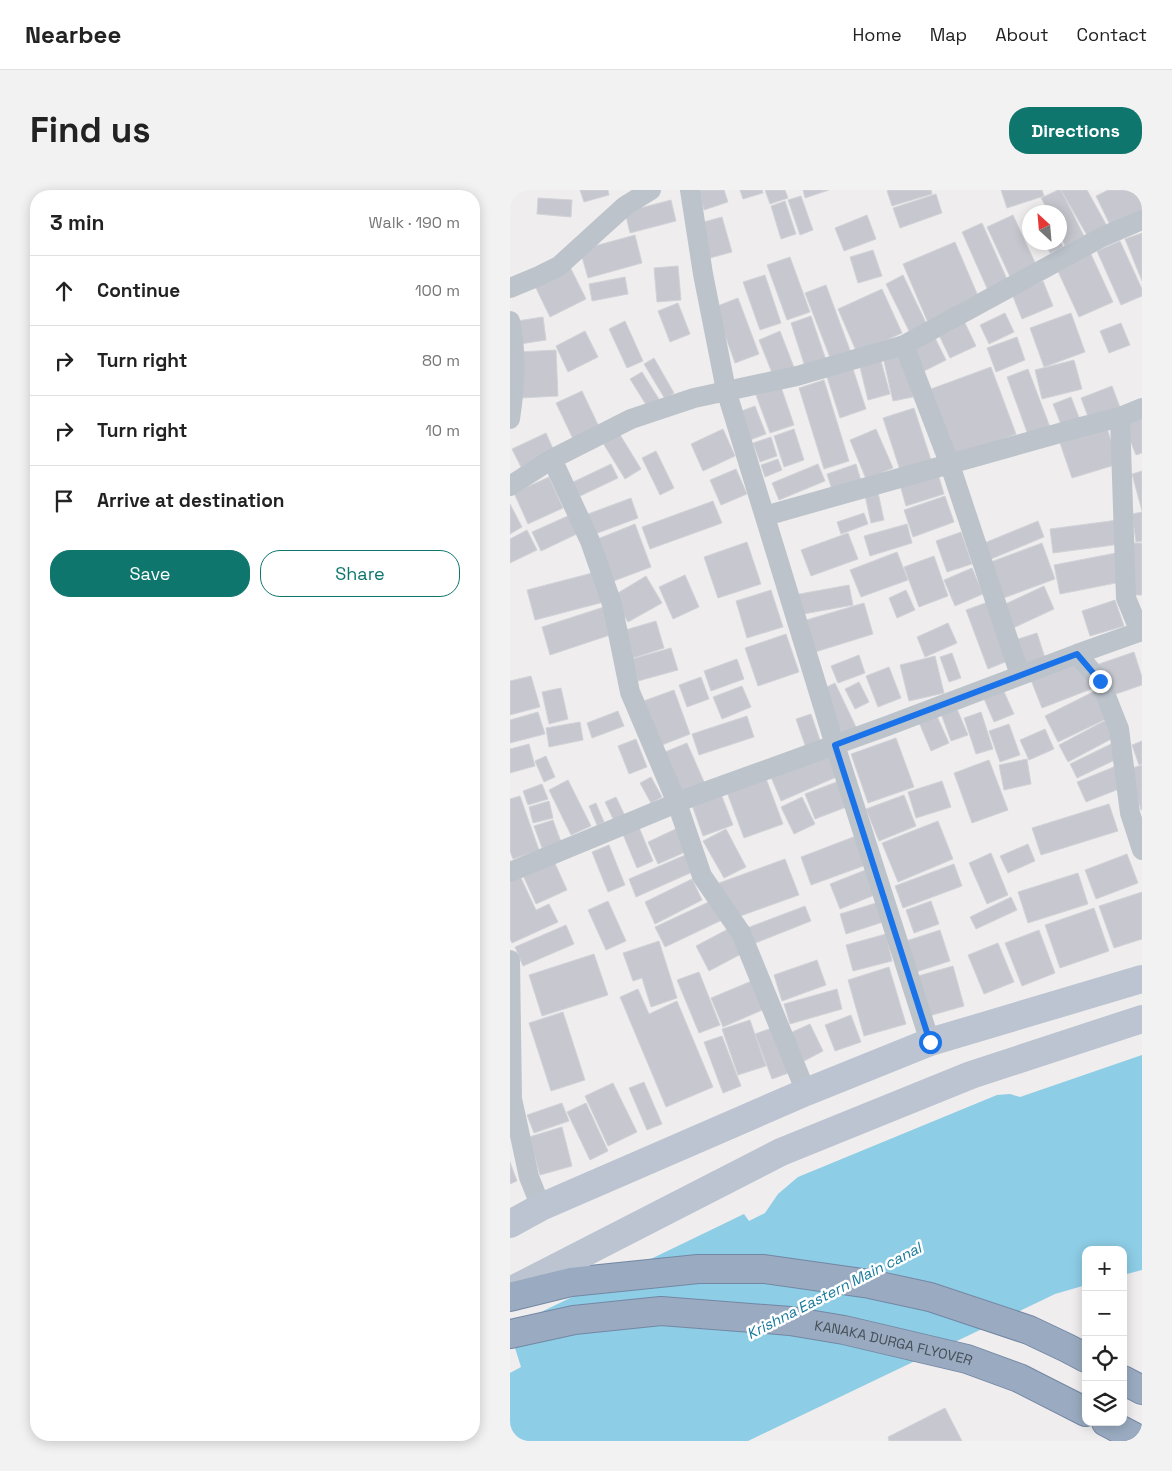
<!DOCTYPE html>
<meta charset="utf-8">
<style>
body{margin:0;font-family:"Space Grotesk",sans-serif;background:#f2f2f2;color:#222}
.controls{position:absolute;right:15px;bottom:15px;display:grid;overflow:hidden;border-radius:10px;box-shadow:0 2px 12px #0003}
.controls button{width:45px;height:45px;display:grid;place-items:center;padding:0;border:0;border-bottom:1px solid #e0e0e0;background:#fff;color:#222;font:25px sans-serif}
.compass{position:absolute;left:512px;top:15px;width:45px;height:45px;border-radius:50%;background:#fff;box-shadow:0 2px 12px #0003;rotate:334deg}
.stop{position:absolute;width:15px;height:15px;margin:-11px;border:4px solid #1a73e8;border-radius:50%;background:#fff}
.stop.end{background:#1a73e8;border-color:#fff;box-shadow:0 1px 5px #0008}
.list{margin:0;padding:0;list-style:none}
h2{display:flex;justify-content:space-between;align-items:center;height:65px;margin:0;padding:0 20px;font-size:21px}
h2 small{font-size:16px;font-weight:400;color:#767676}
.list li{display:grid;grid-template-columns:32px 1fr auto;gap:15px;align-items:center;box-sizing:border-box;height:70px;padding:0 20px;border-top:1px solid #e0e0e0}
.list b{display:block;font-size:19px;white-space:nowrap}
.list em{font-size:16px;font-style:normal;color:#767676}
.actions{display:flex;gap:10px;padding:15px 20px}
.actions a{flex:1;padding:11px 0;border:1px solid #0f766e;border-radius:20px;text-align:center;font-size:18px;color:#0f766e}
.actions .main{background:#0f766e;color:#fff}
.icon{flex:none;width:28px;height:28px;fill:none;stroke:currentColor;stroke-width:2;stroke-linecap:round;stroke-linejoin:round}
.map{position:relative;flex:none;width:632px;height:1251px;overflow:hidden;border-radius:20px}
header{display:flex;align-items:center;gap:30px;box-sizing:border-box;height:70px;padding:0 25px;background:#fff;border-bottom:1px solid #e0e0e0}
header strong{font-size:24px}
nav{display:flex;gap:28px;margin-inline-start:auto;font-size:18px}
.intro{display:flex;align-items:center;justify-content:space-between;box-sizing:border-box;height:120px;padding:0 30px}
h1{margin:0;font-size:35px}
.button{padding:12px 22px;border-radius:20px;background:#0f766e;color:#fff;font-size:18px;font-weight:700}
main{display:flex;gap:30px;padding:0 30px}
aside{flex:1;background:#fff;border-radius:20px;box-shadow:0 2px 12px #0003}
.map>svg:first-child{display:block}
.water{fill:#8dcde5}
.building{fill:#c7c8cf;stroke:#d1d3d8}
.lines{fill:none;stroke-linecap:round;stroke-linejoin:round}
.trunk-casing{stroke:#7387a4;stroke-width:30}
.minor{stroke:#bcc3cb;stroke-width:20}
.secondary{stroke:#bbc4d0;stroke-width:28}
.trunk{stroke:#9aabc1;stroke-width:28}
.route{stroke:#1a73e8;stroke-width:6}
.labels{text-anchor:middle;stroke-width:5;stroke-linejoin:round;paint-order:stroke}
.street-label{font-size:14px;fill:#464f58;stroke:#fff}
.water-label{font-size:15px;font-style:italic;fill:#16789c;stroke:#fff}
</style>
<header>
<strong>Nearbee</strong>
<nav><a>Home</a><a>Map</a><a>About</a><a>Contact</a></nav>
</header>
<div class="intro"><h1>Find us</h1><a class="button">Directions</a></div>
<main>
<aside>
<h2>3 min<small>Walk · 190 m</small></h2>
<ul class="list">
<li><svg class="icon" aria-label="ahead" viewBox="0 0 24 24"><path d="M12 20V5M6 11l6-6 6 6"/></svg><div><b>Continue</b></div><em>100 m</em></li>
<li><svg class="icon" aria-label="right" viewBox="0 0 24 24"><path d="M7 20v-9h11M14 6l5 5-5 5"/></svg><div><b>Turn right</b></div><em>80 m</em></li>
<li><svg class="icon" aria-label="right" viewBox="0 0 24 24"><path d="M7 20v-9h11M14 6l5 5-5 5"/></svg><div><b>Turn right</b></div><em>10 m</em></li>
<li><svg class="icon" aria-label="arrive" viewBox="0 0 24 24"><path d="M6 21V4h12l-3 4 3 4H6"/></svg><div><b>Arrive at destination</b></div></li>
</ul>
<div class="actions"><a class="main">Save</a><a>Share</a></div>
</aside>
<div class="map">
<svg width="632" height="1251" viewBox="0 0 632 1251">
<rect width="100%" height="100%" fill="#efeded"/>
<!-- water -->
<path class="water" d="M632 865V1080L613 1085V1060H576V1095L545 1104 238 1251H0V1183L11 1177 0 1142V1137L234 1024 239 1031 255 1023 268 1004 288 987 487 905 500 904 510 907Z"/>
<!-- building -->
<path class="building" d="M70 0H98L99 5 74 12Z
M188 0H214L218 12 194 20Z
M230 0H252L253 3 233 9Z
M255 0H275L278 8 260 14Z
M293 0H319L295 8Z
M380 0H421L422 4 382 16 377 1Z
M491 0H532L534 6 497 18Z
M548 0H551L574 46 555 56 550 44V22H539L531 8Z
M551 0H577L597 36 578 47Z
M598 0H632V21L601 37 586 6Z
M426 4 432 23 390 38 383 18Z
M291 6 303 40 290 45 278 10Z
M28 8 62 10 61 27 27 24Z
M161 10 166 31 120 43 115 22Z
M275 11 286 44 271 49 261 16Z
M534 17 537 22H522Z
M357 25 366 49 334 61 325 38Z
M503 25 528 79 502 91 477 37Z
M212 27 222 62 200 68 190 33Z
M472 33 500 96 480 105 452 42Z
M632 43V91L615 49Z
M125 45 132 73 78 88 70 60Z
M550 49 553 57 540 63 535 52H550Z
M610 51 632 99V106L611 115 587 61Z
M445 52 471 113 419 135 393 74Z
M363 60 372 86 348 93 340 67Z
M580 62 603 112 569 127 546 77Z
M280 67 300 122 277 130 257 75Z
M168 76 171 110 147 112 144 78Z
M60 77 76 109 40 127 24 94Z
M255 85 271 133 250 140 233 92Z
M393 85 417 135 400 143 376 94Z
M115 87 118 104 82 111 79 94Z
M533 91 543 116 512 129 502 104Z
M316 95 341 163 321 170 295 103Z
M372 99 392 143 347 163 328 119Z
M228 108 249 164 225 173 205 117Z
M168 113 180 144 160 152 148 121Z
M495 123 504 142 479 154 470 135Z
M561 123 575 162 534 177 520 138Z
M301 126 317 173 296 180 281 133Z
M33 127 36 150 10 154 7 131Z
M115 131 133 171 117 178 99 139Z
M454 131 466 156 440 168 428 143Z
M611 133 620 155 599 163 590 141Z
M75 141 88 167 58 182 46 156Z
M270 141 285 180 264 188 249 150Z
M507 147 515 170 486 182 477 158Z
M425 148 436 170 410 183 399 161Z
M46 160 48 206 11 208 9 162Z
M393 163 403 207 383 211 373 167Z
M144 168 164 203 155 209 134 174Z
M564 170 572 199 532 209 525 180Z
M371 171 380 204 358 210 350 177Z
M481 177 506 244 446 266 421 199Z
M343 179 356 219 330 228 317 187Z
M518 179 540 237 518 245 497 187Z
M132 182 152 214 140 221 120 189Z
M314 190 339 271 314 279 289 198Z
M602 196 611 220 580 232 571 208Z
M271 197 284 235 260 243 246 205Z
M72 201 90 239 64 251 46 213Z
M561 207 570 230 552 237 543 214Z
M245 216 256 244 240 250 229 222Z
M404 218 421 270 390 280 373 228Z
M632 227V263L626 265 614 235Z
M597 238 608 274 562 288 550 253Z
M213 239 225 266 193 281 181 254Z
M284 239 294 270 274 277 264 246Z
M366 239 383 278 356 289 340 250Z
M36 243 44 261 11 277 2 259Z
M109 243 131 279 115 289 93 253Z
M261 247 267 266 250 272 243 253Z
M146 261 164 298 150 305 132 268Z
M268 269 272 280 255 287 251 275Z
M101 274 108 288 66 308 59 294Z
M308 274 315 291 269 310 262 293Z
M346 274 352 294 323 303 317 284Z
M226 279 237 304 211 315 200 290Z
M632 281V321L622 284Z
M428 284 434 304 396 316 390 295Z
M39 287 53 318 18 334 4 303Z
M367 298 374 330 361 333 354 301Z
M435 306 444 332 403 347 394 320Z
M121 308 128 328 85 344 78 324Z
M203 311 212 333 140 359 132 337Z
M0 314 12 337 0 344Z
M632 322V351L626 352 622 324Z
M354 323 358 334 331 344 327 332Z
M60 325 69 343 31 361 22 342Z
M608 330 611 354 543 363 540 339Z
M528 331 534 347 474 372 467 356Z
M125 334 141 377 101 392 85 350Z
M397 334 402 353 360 366 354 346Z
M17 340 27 360 0 373V349Z
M451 342 462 374 437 382 426 351Z
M338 343 348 369 301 386 291 360Z
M237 352 251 394 208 408 194 367Z
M532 353 545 389 491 409 478 373Z
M620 353H632V405H621Z
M387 362 398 390 351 407 340 380Z
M606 363 611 392 550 404 544 375Z
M424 366 438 406 409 417 394 377Z
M462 378 473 404 445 416 434 390Z
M86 382 94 412 25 430 17 400Z
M175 385 189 417 163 429 149 397Z
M136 386 152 413 118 432 103 406Z
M339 395 343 415 288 425 284 405Z
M534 396 544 419 501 439 491 416Z
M261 400 273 437 237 448 226 411Z
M396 400 405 420 387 428 379 408Z
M605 410 614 436 580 446 572 421Z
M478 412 500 470 478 479 456 420Z
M354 413 363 444 302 463 293 431Z
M94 417 103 444 40 465 32 437Z
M146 431 154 458 120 469 112 441Z
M438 433 447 453 415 467 407 447Z
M527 443 535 468 513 475 505 450Z
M276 444 289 482 248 496 235 458Z
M161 458 168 480 128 491 122 469Z
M624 462 632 487V495L600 506 589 474Z
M442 463 451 488 439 492 430 467Z
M349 465 355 483 328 493 321 476Z
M425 466 434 503 399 511 390 475Z
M227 469 234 489 201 501 194 481Z
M570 470 581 499 532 518 521 490Z
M379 477 391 508 368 517 356 486Z
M21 486 30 517 0 525V491Z
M191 487 199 509 177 517 169 495Z
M349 492 359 512 345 519 335 499Z
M325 493 346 537 333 544 311 500Z
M491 495 504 524 484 532 472 504Z
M232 496 241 517 212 529 203 507Z
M51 498 58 529 39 534 32 502Z
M164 500 180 544 147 557 131 512Z
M585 501 598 528 548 552 535 526Z
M444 512 458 545 441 551 429 518Z
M108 521 114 536 82 548 77 533Z
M28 522 35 544 0 553V530Z
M425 522 439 553 421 561 408 530Z
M471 522 483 559 466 564 454 528Z
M301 524 311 553 296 558 286 529Z
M237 526 244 547 189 565 182 544Z
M596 530 605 547 558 572 549 555Z
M70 532 73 550 39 557 36 538Z
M499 534 510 565 490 572 479 541Z
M535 539 544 559 519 570 510 550Z
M386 548 404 597 358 613 341 564Z
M126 549 137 577 119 584 108 556Z
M632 551V574L629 575 622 555Z
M177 553 195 594 168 606 150 564Z
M19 554 25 576 0 583V559Z
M601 554 607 569 567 588 560 574Z
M321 561 331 585 271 611 261 587Z
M36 566 45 587 34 592 25 571Z
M517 569 521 594 494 600 489 575Z
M479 570 498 620 462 633 444 583Z
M632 575V620H631L619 579Z
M606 576 614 597 576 612 567 592Z
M254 583 273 634 234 648 215 597Z
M141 587 152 607 141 613 130 593Z
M58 590 81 636 61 645 39 600Z
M329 591 339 616 305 629 295 604Z
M432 591 441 617 406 628 398 602Z
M32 594 38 609 18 615 13 601Z
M211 604 223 635 193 646 182 615Z
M394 605 406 636 369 651 356 619Z
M10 606 29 660 3 669 0 661V609Z
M106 607 117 630 106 635 95 612Z
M292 607 305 634 284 644 271 617Z
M39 611 43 628 23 633 19 617Z
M86 613 94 632 87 635 79 616Z
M599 614 608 641 531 665 522 638Z
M43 630 51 652 32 658 24 636Z
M428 631 443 669 388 692 372 653Z
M128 635 143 671 127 678 112 642Z
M172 636 182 659 148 674 138 652Z
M216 639 236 677 214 688 193 651Z
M346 646 356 675 301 695 291 667Z
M518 654 525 671 498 683 490 666Z
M99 655 115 695 98 702 82 662Z
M180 663 187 680 126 707 119 689Z
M481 663 498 705 477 714 459 673Z
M617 664 628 693 586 709 575 680Z
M43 669 57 700 26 714 12 683Z
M275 669 289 705 222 729 209 693Z
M444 674 452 696 393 718 385 696Z
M358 679 367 704 330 719 320 694Z
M568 683 578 714 518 733 508 702Z
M10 686 26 720 39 714 48 732 2 753 0 749V691Z
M182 689 192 710 145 734 135 712Z
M632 702V749L604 758 589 716Z
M501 707 507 720 466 739 460 727Z
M203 710 212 730 155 757 145 737Z
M98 711 116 751 96 760 78 720Z
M421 711 429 734 404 743 396 720Z
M366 713 373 732 336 744 330 724Z
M295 716 301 731 243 754 237 738Z
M584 718 599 761 550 778 535 735Z
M56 735 64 754 13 776 5 757Z
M220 738 233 763 199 781 186 756Z
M430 740 440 771 406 782 396 751Z
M529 740 545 783 512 796 495 753Z
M376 744 382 771 343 781 336 755Z
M149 751 167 808 141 817 132 788 123 791 113 763Z
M488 753 504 792 474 804 458 765Z
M84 764 98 805 32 826 19 785Z
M307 770 316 795 272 811 264 785Z
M443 776 454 816 419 826 408 786Z
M379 777 396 834 354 846 338 790Z
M189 782 210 835 189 843 167 790Z
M244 790 257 818 213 837 201 808Z
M128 799 139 824 167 811 203 897 156 917 110 807Z
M327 799 332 819 280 834 274 814Z
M53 822 75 890 41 901 19 833Z
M341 825 351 852 325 861 315 835Z
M240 830 256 876 228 885 212 839Z
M300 834 313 861 294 871 280 843Z
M267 836 284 881 262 889 245 844Z
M212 846 231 896 213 903 194 852Z
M134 892 152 934 137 940 119 898Z
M103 893 127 942 98 956 75 906Z
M52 913 59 931 24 943 17 925Z
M76 913 98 961 80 970 57 922Z
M52 937 62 976 30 985 19 947Z
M0 972 7 991 0 994Z
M435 1218 452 1251H379L378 1247Z"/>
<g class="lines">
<defs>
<g id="trunk">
<path d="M0 1107 61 1092 188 1079H254L360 1094 420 1107 519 1140 557 1158 576 1168"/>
<path id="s1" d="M0 1144 64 1130 151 1121 280 1131 334 1140 457 1169 509 1188 576 1222"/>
<path d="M613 1190 632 1200"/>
<path d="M596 1232 632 1251"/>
</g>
</defs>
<!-- trunk casing -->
<use href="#trunk" class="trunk-casing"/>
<!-- minor -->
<path class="minor" d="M180 0 193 84 216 200 325 555 420 852
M0 98 29 86 49 76 115 16 141 0
M0 131C7 163 5 197 0 229
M394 155 440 275 510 485
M610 227 616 408 630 442
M42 269 80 351 102 414 120 502 167 613 192 686 231 743 296 902
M0 296 42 269 121 229 184 208 287 186 394 155 592 47 632 30
M255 326 571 237 610 227 632 218
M567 464 590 491 609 539 620 623 632 660
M0 682 181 607 377 536 567 464 632 441
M0 770 2 909 19 987 31 1017"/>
<!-- secondary -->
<path class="secondary" d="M0 1034 31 1017 296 902 420 852 632 789
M0 1101 271 962 461 885 632 829"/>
<!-- trunk -->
<use href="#trunk" class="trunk"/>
</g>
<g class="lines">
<!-- route -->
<path class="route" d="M420 852 325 555 567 464 590 491"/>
</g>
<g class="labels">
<!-- street labels -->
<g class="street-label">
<text dy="5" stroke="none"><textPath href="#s1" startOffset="388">KANAKA DURGA FLYOVER</textPath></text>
</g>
<!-- water labels -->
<g class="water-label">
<text transform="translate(324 1101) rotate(-27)" y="5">Krishna Eastern Main canal</text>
</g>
</g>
</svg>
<div class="controls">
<button>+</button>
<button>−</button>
<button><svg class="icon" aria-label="locate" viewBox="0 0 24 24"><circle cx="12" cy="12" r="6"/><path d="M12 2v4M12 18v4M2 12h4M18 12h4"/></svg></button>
<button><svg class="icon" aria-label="layers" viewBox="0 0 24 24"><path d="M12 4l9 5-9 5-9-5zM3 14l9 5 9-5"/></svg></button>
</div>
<svg class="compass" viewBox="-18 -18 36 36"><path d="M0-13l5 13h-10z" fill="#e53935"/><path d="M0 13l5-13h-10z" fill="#767676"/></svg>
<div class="stop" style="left:420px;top:852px"></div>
<div class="stop end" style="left:590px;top:491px"></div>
</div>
</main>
